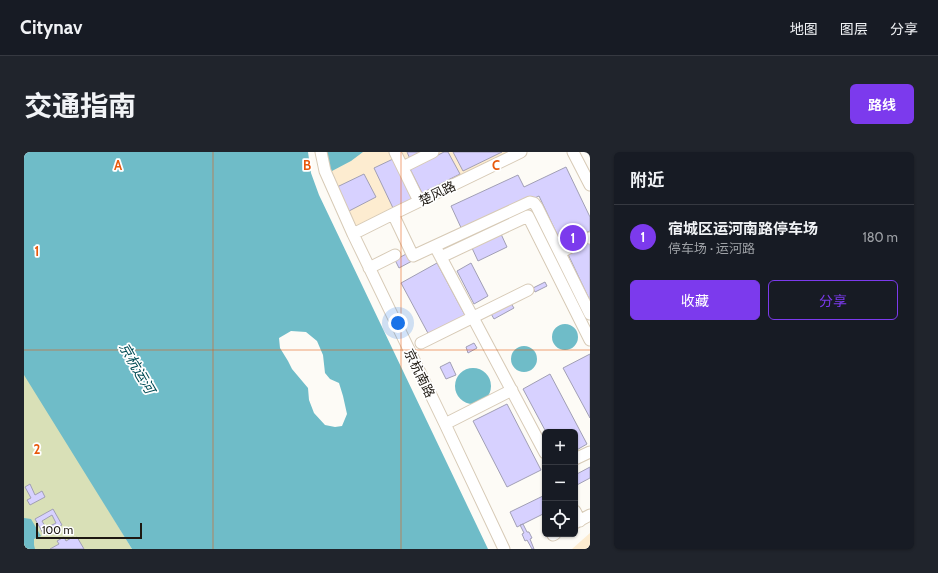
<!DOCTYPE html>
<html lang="zh">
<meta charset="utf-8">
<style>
body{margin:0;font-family:Cabin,"Noto Sans SC",sans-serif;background:#20242c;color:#f1f3f6}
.controls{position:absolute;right:12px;bottom:12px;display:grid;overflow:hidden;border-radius:6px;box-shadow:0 1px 3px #0004}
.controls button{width:36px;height:36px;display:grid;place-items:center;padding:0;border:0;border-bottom:1px solid #363941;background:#171b24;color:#f1f3f6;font:20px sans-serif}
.scale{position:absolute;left:12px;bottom:10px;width:106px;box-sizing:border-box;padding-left:4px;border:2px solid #1d1811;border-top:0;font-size:11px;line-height:14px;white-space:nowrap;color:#1d1811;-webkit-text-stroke:3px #fff;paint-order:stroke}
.you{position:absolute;left:374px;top:171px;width:14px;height:14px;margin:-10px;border:3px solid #fff;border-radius:50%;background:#1a73e8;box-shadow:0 0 0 6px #1a73e833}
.badge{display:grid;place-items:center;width:26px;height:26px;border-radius:50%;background:#7c3aed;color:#fff;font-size:13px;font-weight:700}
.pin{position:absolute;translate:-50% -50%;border:2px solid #fff;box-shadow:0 1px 4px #0006}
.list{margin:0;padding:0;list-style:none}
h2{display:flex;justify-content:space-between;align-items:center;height:52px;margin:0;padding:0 16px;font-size:17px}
h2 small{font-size:13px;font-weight:400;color:#9ea1a6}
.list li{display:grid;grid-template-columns:26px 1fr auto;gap:12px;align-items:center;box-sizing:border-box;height:64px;padding:0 16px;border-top:1px solid #363941}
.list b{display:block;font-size:15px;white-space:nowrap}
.list p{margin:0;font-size:13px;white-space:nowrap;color:#9ea1a6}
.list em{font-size:13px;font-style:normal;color:#9ea1a6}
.actions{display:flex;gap:8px;padding:12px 16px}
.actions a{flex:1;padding:9px 0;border:1px solid #7c3aed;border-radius:6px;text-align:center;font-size:14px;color:#7c3aed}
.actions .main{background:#7c3aed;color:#fff}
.icon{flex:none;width:22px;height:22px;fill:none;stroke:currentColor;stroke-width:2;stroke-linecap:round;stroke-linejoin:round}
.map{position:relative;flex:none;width:566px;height:397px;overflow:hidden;border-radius:6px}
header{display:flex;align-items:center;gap:24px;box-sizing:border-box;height:56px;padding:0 20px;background:#171b24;border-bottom:1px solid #363941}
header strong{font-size:19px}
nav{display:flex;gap:22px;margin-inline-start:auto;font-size:14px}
.intro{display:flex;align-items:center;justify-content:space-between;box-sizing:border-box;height:96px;padding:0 24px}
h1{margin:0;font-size:28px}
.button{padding:10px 18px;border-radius:6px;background:#7c3aed;color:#fff;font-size:14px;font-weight:700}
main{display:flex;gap:24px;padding:0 24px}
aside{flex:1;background:#171b24;border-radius:6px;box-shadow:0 1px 3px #0004}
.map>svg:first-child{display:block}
.built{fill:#fdecd0}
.green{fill:#d9e0b7}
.water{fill:#6fbcc8;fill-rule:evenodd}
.building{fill:#d7d1ff;stroke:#a19fb4;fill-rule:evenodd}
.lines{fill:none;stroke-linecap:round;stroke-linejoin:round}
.minor-tunnel{stroke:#dbd9d4;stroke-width:11;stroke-dasharray:11 5.5;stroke-linecap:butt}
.minor-casing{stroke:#d7cab6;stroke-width:13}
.minor{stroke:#fff;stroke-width:11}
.grid{fill:none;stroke:#e8590c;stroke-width:1;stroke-opacity:0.55}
.labels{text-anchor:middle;stroke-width:3.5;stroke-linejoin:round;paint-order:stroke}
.street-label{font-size:13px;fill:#1d1811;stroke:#fff}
.water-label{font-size:14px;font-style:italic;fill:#004b54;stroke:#fff}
.grid-label{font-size:13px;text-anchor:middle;font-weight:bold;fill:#e8590c;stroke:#fff;stroke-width:3.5;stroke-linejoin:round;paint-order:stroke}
</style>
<header>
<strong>Citynav</strong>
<nav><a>地图</a><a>图层</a><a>分享</a></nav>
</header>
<div class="intro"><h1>交通指南</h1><a class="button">路线</a></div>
<main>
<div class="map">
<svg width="566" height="397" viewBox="0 0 566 397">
<rect width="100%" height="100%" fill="#fdfbf6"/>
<!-- built -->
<path class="built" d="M299 0H487L330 78Z
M566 381V397H548Z"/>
<!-- green -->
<path class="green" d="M0 219 108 397H0Z"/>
<!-- water -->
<path class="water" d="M0 0H284L287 21 295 43 464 397H108L0 223ZM267 179 282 180 293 189 299 203 301 221 306 227 315 231 319 244 323 262 318 274 311 275 301 273 290 261 285 248 284 236 268 217 264 209 256 196 255 186Z
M302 0H339L327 9 308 19 305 18Z
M528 185a13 13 0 1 1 26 0a13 13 0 1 1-26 0Z
M487 207a13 13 0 1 1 26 0a13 13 0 1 1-26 0Z
M431 234a18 18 0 1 1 36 0a18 18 0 1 1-36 0Z
M0 366 7 367 17 384 10 387V393L11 397H0Z"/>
<!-- building -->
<path class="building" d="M383 0H400L386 7Z
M420 0H424L436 22 398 41 386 17Z
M429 0H478L439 19Z
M369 7 389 47 369 56 350 16Z
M542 15 566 65V79L561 81 566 91V149L543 100 539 95 515 44 439 80 427 54 494 23 500 35Z
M340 22 352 45 325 59 313 35Z
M477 82 483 95 454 109 448 96Z
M384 101 388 109 375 116 371 108Z
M413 111 442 165 406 185 377 131Z
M447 111 464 144 450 152 433 119Z
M521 130 523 134 511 140 509 136Z
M486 150 490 156 470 167 466 160Z
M450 191 453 196 444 201 442 195Z
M566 202V266L539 216Z
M426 210 432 223 422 227 416 215Z
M526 222 563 292 551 299V280H522L499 237Z
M483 252 517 318 483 335 449 269Z
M566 315V326L551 334V323Z
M6 332 11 343 18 339 21 345 6 353 3 348 7 346 1 335Z
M521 343V361L493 375 486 360Z
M29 357 38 373 20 383 11 367ZM28 363 32 371 22 376 18 369Z
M499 372 503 380H505L508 386 506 387 510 397H508L503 388 501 389 498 382 500 381 496 373Z
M40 385 42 389 49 385 51 386 53 385 60 397H26L35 392 33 389Z"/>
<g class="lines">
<!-- minor-tunnel -->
<path class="minor-tunnel" d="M550 93 565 86"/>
<defs>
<path id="minor" d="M297 0 301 19 329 82 421 272 480 397
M371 0 395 49
M549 0 566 33
M379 15 409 0
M369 62 389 104 506 50 510 51 513 55 566 162
M329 82 369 62 497 0
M565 86H566
M413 98 521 301
M536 101 550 93
M417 105 504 64 566 188
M345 116 371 103
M397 191 504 138
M421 272 488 238
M551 307 566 300
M551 359 556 369
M551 371 566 363
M529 383 531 382"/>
</defs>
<!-- minor casing -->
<use href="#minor" class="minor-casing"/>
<!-- minor -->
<use href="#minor" class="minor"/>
</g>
<!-- grid -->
<path class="grid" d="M189 0V397M377 0V397M0 198H566"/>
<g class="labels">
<!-- street labels -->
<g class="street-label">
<text transform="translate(413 41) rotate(-26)" y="5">楚风路</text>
<text transform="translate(396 221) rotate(64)" y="5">京杭南路</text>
</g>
<!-- water labels -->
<g class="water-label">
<text transform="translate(113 216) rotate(60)" y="5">京杭运河</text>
</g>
</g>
<g class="grid-label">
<text x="94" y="18">A</text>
<text x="283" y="18">B</text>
<text x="472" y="18">C</text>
<text x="13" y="104">1</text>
<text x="13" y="302">2</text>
</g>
</svg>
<div class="controls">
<button>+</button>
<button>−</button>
<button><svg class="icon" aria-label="locate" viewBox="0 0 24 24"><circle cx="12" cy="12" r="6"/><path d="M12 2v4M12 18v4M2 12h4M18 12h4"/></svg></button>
</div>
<div class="scale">100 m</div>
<div class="you"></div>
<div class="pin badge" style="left:549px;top:86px">1</div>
</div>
<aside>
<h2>附近<small></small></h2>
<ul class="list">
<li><span class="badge">1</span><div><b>宿城区运河南路停车场</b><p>停车场 · 运河路</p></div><em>180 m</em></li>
</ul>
<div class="actions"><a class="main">收藏</a><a>分享</a></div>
</aside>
</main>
